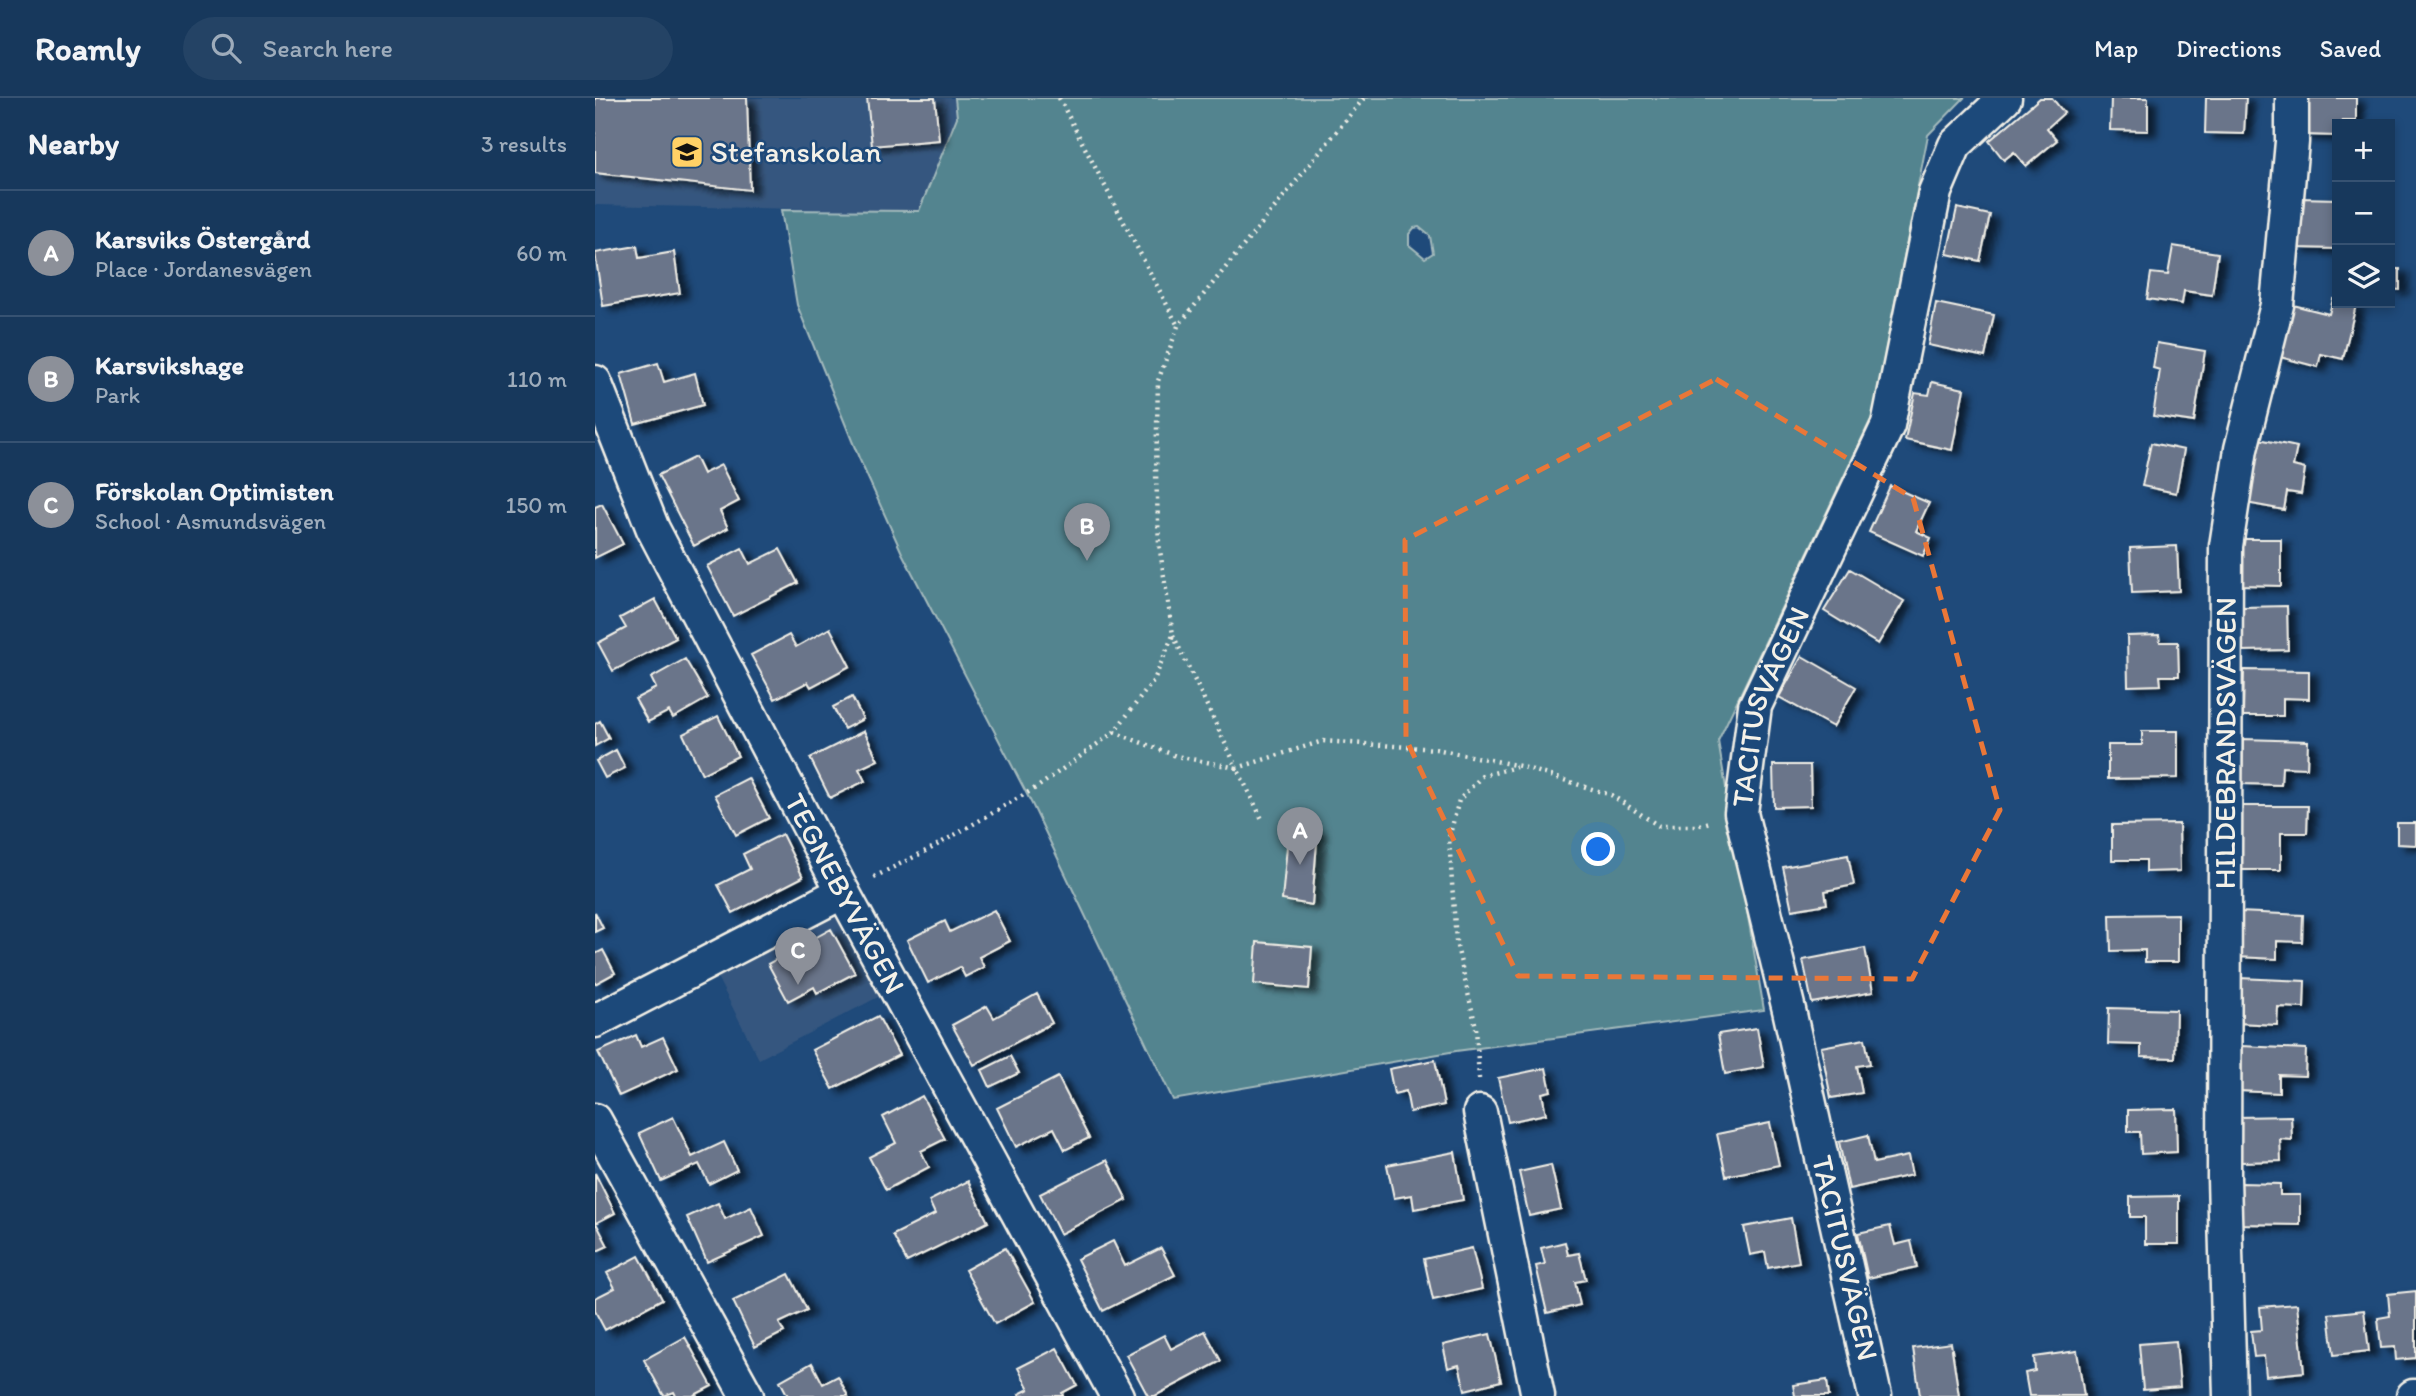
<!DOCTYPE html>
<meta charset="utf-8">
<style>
body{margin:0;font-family:Itim,sans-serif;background:#244365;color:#f1f3f6}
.controls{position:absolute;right:21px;top:21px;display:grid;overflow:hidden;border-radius:0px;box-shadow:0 4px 10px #0003}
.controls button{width:63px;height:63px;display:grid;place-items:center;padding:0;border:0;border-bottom:2px solid #365272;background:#17385c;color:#f1f3f6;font:35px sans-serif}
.you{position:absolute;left:1004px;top:752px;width:24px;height:24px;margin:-18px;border:5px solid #fff;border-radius:50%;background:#1a73e8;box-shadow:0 0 0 10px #1a73e833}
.badge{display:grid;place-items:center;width:46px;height:46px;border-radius:50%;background:#8c9099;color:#fff;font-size:23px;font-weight:700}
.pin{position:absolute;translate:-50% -58px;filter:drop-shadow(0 2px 4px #0008)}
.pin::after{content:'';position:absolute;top:37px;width:24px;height:21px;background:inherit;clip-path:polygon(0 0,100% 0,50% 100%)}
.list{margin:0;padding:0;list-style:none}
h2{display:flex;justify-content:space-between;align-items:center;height:91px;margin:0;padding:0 28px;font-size:30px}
h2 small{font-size:23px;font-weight:400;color:#9eacbb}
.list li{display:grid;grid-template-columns:46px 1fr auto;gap:21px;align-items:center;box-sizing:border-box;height:126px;padding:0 28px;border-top:2px solid #365272}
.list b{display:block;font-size:26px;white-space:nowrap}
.list p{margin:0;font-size:23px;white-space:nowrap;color:#9eacbb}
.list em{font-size:23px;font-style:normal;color:#9eacbb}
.icon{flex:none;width:38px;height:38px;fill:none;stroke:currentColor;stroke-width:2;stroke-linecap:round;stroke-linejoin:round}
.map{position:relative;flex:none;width:1821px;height:1298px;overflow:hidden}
header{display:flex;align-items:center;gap:42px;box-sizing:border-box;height:98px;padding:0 35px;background:#17385c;border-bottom:2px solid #365272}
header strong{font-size:33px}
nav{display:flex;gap:38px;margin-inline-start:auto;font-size:24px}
.search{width:490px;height:63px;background:#244365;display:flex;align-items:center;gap:18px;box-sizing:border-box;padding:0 24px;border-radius:38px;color:#9eacbb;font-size:26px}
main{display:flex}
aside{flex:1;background:#17385c}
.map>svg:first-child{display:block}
.built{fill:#36577f}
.green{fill:#53848f;stroke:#a4babc;stroke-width:2;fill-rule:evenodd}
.building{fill:#6b748a;stroke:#f4f1e8;stroke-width:2;filter:url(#shadow)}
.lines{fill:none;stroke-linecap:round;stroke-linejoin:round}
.minor-casing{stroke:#f4f1e8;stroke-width:37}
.path{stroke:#f4f1e8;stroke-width:4.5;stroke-dasharray:2 5;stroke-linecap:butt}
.minor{stroke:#1f4a7a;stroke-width:32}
.marked{fill:none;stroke:#ea7738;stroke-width:5;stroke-dasharray:14 9;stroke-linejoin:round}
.labels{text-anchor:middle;stroke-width:5;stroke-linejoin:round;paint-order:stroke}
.poi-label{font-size:30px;fill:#f4f1e8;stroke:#1f4a7a;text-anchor:start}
.street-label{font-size:30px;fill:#f4f1e8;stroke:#1f4a7a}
</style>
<header>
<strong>Roamly</strong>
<div class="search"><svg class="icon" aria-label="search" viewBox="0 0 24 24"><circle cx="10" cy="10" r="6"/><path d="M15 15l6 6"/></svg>Search here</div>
<nav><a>Map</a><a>Directions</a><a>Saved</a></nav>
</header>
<main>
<aside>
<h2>Nearby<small>3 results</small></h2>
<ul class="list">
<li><span class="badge">A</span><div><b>Karsviks Östergård</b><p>Place · Jordanesvägen</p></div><em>60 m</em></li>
<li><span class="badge">B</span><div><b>Karsvikshage</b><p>Park</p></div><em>110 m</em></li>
<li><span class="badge">C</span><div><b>Förskolan Optimisten</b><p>School · Asmundsvägen</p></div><em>150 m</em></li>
</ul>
</aside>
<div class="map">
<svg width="1821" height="1298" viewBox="0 0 1821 1298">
<defs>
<filter id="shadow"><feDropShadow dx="8" dy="4.5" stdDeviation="3.5" flood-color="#0009"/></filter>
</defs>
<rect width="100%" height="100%" fill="#1f4a7a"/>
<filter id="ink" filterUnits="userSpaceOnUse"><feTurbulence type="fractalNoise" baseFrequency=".0143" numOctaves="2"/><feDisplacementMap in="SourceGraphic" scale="14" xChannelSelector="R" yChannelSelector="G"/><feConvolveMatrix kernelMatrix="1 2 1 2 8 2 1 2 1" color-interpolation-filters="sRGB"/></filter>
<g filter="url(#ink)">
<!-- built -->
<path class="built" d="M0 0H360L362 19 324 113 0 107Z
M242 814 285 898 164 961 121 877Z"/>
<!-- green -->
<path class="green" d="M360 0H1369L1333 37 1278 317 1123 643 1169 912 861 953 578 1002 438 708 307 455 264 360 202 207 186 112 324 113 362 19ZM824 129 835 138 838 155 830 160 814 147V136L819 130Z"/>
<!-- building -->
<path class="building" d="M0 0H152L155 92 0 75Z
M272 0H340L344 42 277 48Z
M1445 0H1457L1469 15 1452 30 1462 42 1431 68 1419 54 1409 62 1394 43Z
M1516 0H1553V33L1515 32Z
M1611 0H1651L1649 36 1610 35Z
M1709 0H1761V23H1747V26H1742V38L1708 37Z
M1704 100 1742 101V151L1702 150Z
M1362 110 1395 117 1385 163 1352 156Z
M42 148 44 160 79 154 85 195 8 208 0 155Z
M1578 148 1623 155 1617 197 1589 193 1587 206 1552 201 1556 175 1573 177Z
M1795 171H1805V192L1795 191Z
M1738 201 1742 202V205L1761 207 1748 261 1726 256 1723 269 1681 258 1694 206 1734 216Z
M1341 205 1399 217 1390 259 1333 247Z
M1562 245 1610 253 1599 324 1558 318 1565 272 1558 270Z
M63 265 69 284 100 275 108 307 40 326 26 276Z
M1337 284 1369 291 1357 352 1310 342 1320 295 1334 297Z
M1664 341 1702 349 1698 368 1710 371 1706 396 1692 394 1689 412 1651 405Z
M1556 345 1589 352 1581 395 1547 388Z
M100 359 108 376 126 367 144 403 125 413 133 430 99 448 63 377Z
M1295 388 1334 405 1321 433 1336 440 1328 458 1274 434Z
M7 406 28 446 0 460V409Z
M1648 441H1686V488L1647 487Z
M1582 448 1584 493 1537 495 1535 450Z
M147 450 155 466 185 451 203 485 138 518 112 468Z
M1255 471 1309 503 1283 546 1229 513Z
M60 501 81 540 18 573 3 545 31 530 25 520Z
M1692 508 1693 552 1648 553V509Z
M235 530 255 568 216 589 213 584 180 601 156 557 194 537 201 549Z
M1564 537 1565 544H1583L1584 578H1565L1566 587 1533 588 1532 538Z
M1207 558 1261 589 1238 629 1184 599Z
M90 561 113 600 78 620 74 613 53 624 40 601 61 590 56 580Z
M1649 572 1714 573V601L1688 600V618H1648Z
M257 599 268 621 249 631 238 609Z
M123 618 143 658 107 676 88 636Z
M5 623 14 640 0 648V626Z
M269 633 283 662 264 671 270 683 235 700 215 660Z
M1547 633H1583V680L1513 681V647H1547Z
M1648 641 1713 643 1712 670 1687 669 1686 687 1647 686Z
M21 652 30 670 10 680 1 663Z
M1178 667H1215L1216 708 1179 709Z
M153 680 174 720 141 737 120 697Z
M1647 708H1713L1712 735H1686V772H1647Z
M1802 725H1821V747L1802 746Z
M1584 726 1585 773 1551 774V762H1517V727Z
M694 727 723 731 717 807 687 802Z
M187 736 208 779 138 815 123 787 155 771 148 756Z
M1253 757 1259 787 1230 793 1232 806 1197 812 1188 769Z
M399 812 415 843 384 859 389 869 370 879 365 869 333 885 312 842 350 823 355 834Z
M0 814 8 830 0 834Z
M1643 814 1708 817 1707 844 1682 843V861L1642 859Z
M1583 816V864H1550V852L1516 853 1515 817Z
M236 831 260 875 222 895 219 889 193 903 173 866Z
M662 844 717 849 714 891 659 886Z
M1270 850 1278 894 1217 905 1208 862Z
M8 852 20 875 0 886V856Z
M1644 880 1710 883 1709 910 1683 909 1682 927 1642 925Z
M442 896 457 925 379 967 357 927 392 908 399 920Z
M1514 910 1581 912 1580 960 1546 959V947L1513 946Z
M283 918 304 957 238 991 217 952Z
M1162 930 1169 969 1130 976 1123 936Z
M41 937 46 949 68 939 83 971 24 998 3 954Z
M1270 941 1275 966 1262 968 1267 995 1236 1000 1226 949Z
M1646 948 1711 951 1710 978 1684 977V995L1644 993Z
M415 958 424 975 395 989 387 972Z
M840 962 849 1007 815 1014 811 993 799 996 794 971Z
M951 970 956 993 947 995 951 1016 913 1024 903 980Z
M463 979 494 1040 470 1052 459 1030 421 1049 402 1010Z
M327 998 350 1041 326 1053 334 1069 291 1092 274 1059 301 1045 288 1019Z
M1581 1011 1582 1054 1546 1056 1545 1034H1533V1012Z
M1696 1018 1697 1042 1685 1041 1686 1063 1645 1064 1643 1019Z
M78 1019 97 1059 129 1044 142 1072 114 1086 104 1066 66 1083 44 1035Z
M1175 1025 1184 1067 1131 1078 1122 1036Z
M1273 1037 1279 1065 1313 1058 1317 1077 1254 1091 1244 1044Z
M860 1054 868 1102 819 1111 817 1097 799 1100 792 1067Z
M512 1062 532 1102 465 1136 445 1096Z
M956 1067 966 1111 934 1118 924 1074Z
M0 1075 20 1115 1 1125 13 1148 0 1154Z
M373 1083 393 1124 312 1164 298 1137 340 1116 334 1103Z
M1645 1085 1685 1086V1097H1705V1127L1645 1126Z
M1584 1098V1146H1550V1119H1535V1099Z
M123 1105 130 1121 156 1109 169 1138 112 1164 92 1119Z
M1196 1120 1204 1164 1173 1170 1170 1154 1155 1157 1149 1129Z
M1295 1128 1300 1147 1316 1143 1322 1169 1273 1180 1263 1135Z
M518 1143 530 1168 566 1150 580 1177 508 1213 482 1161Z
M970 1144 973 1157 984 1155 991 1182 980 1184 985 1207 952 1215 941 1168 950 1166 946 1150Z
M410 1150 440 1204 400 1226 370 1172Z
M877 1150 887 1191 838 1202 829 1161Z
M44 1158 67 1201 10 1232 0 1213V1200L20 1190 12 1175Z
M194 1176 212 1212 184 1225 189 1234 160 1249 138 1203Z
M1821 1193V1260L1801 1262 1800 1249 1786 1250 1783 1220 1795 1218 1793 1196Z
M1702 1206 1709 1274 1671 1278 1669 1258 1659 1259 1656 1233 1667 1232 1665 1209Z
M1769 1212 1774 1253 1739 1257 1734 1216Z
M610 1233 626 1263 560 1298H553L531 1257 569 1237 576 1251Z
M895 1236 906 1283 870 1292 864 1267 853 1270 848 1247Z
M90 1239 117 1288 98 1298H81L79 1294 69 1298 49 1262Z
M1581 1243 1585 1289 1548 1292 1544 1246Z
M1356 1245 1364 1298H1325L1318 1250Z
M462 1250 482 1287 467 1295 468 1298H425L424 1296 434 1291 423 1270Z
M1482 1253 1489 1298H1434L1430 1275 1440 1273 1439 1259Z
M217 1265 228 1286 243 1278 253 1298H193L185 1283Z
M1232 1282 1234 1298H1200L1198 1287Z"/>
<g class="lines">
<defs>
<g id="minor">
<path id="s1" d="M0 284 58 431 248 794 522 1298"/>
<path d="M0 923 248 794"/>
<path d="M885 1014 943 1298"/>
<path d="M0 1022 152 1298"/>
<path id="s2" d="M1280 1298 1194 912 1146 715 1160 608 1293 327 1340 94 1360 47 1410 0"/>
<path id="s3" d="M1635 1298 1629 1080 1631 448 1646 351 1682 207 1697 44V0"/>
<path d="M1818 1298H1821"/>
</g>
</defs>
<!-- minor casing -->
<use href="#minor" class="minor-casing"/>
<!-- path -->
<path class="path" d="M464 0 583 228
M578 537 642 670 728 643 841 651 925 668 1016 697 1064 728H1101L1115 724
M519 634 581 658 642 670 667 721
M279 779 337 750 444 688 519 634 559 582 578 537 564 446 561 376 563 283 583 228 769 0
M884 981 881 929 861 844 854 740 864 702 887 678 921 669"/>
<!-- minor -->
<use href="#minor" class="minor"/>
</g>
</g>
<!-- marked area -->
<path class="marked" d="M1121 281 1318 400 1405 712 1317 881 923 878 811 641 810 442Z"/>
<!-- icons -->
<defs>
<symbol id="school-square" viewBox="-11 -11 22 22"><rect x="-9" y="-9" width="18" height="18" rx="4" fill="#ffd166" stroke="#1f4a7a"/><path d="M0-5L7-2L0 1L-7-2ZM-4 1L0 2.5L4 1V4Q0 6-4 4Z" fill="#111"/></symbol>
</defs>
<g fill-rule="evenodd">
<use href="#school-square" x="73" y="35" width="38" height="38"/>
</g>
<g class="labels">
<!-- poi labels -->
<g class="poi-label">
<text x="116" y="64">Stefanskolan</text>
</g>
<!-- street labels -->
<g class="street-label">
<text dy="10" stroke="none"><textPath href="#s2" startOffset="709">TACITUSVÄGEN</textPath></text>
<text dy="10" stroke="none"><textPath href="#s3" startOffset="653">HILDEBRANDSVÄGEN</textPath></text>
<text dy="10" stroke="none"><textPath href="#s1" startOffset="570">TEGNEBYVÄGEN</textPath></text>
<text transform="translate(1250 1160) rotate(77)" y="10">TACITUSVÄGEN</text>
</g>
</g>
</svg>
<div class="controls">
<button>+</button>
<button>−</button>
<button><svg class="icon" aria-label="layers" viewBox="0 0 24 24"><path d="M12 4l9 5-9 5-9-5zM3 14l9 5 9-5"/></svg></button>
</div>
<div class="you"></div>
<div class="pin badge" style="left:705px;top:767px">A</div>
<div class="pin badge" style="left:492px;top:463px">B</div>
<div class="pin badge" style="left:203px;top:887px">C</div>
</div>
</main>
